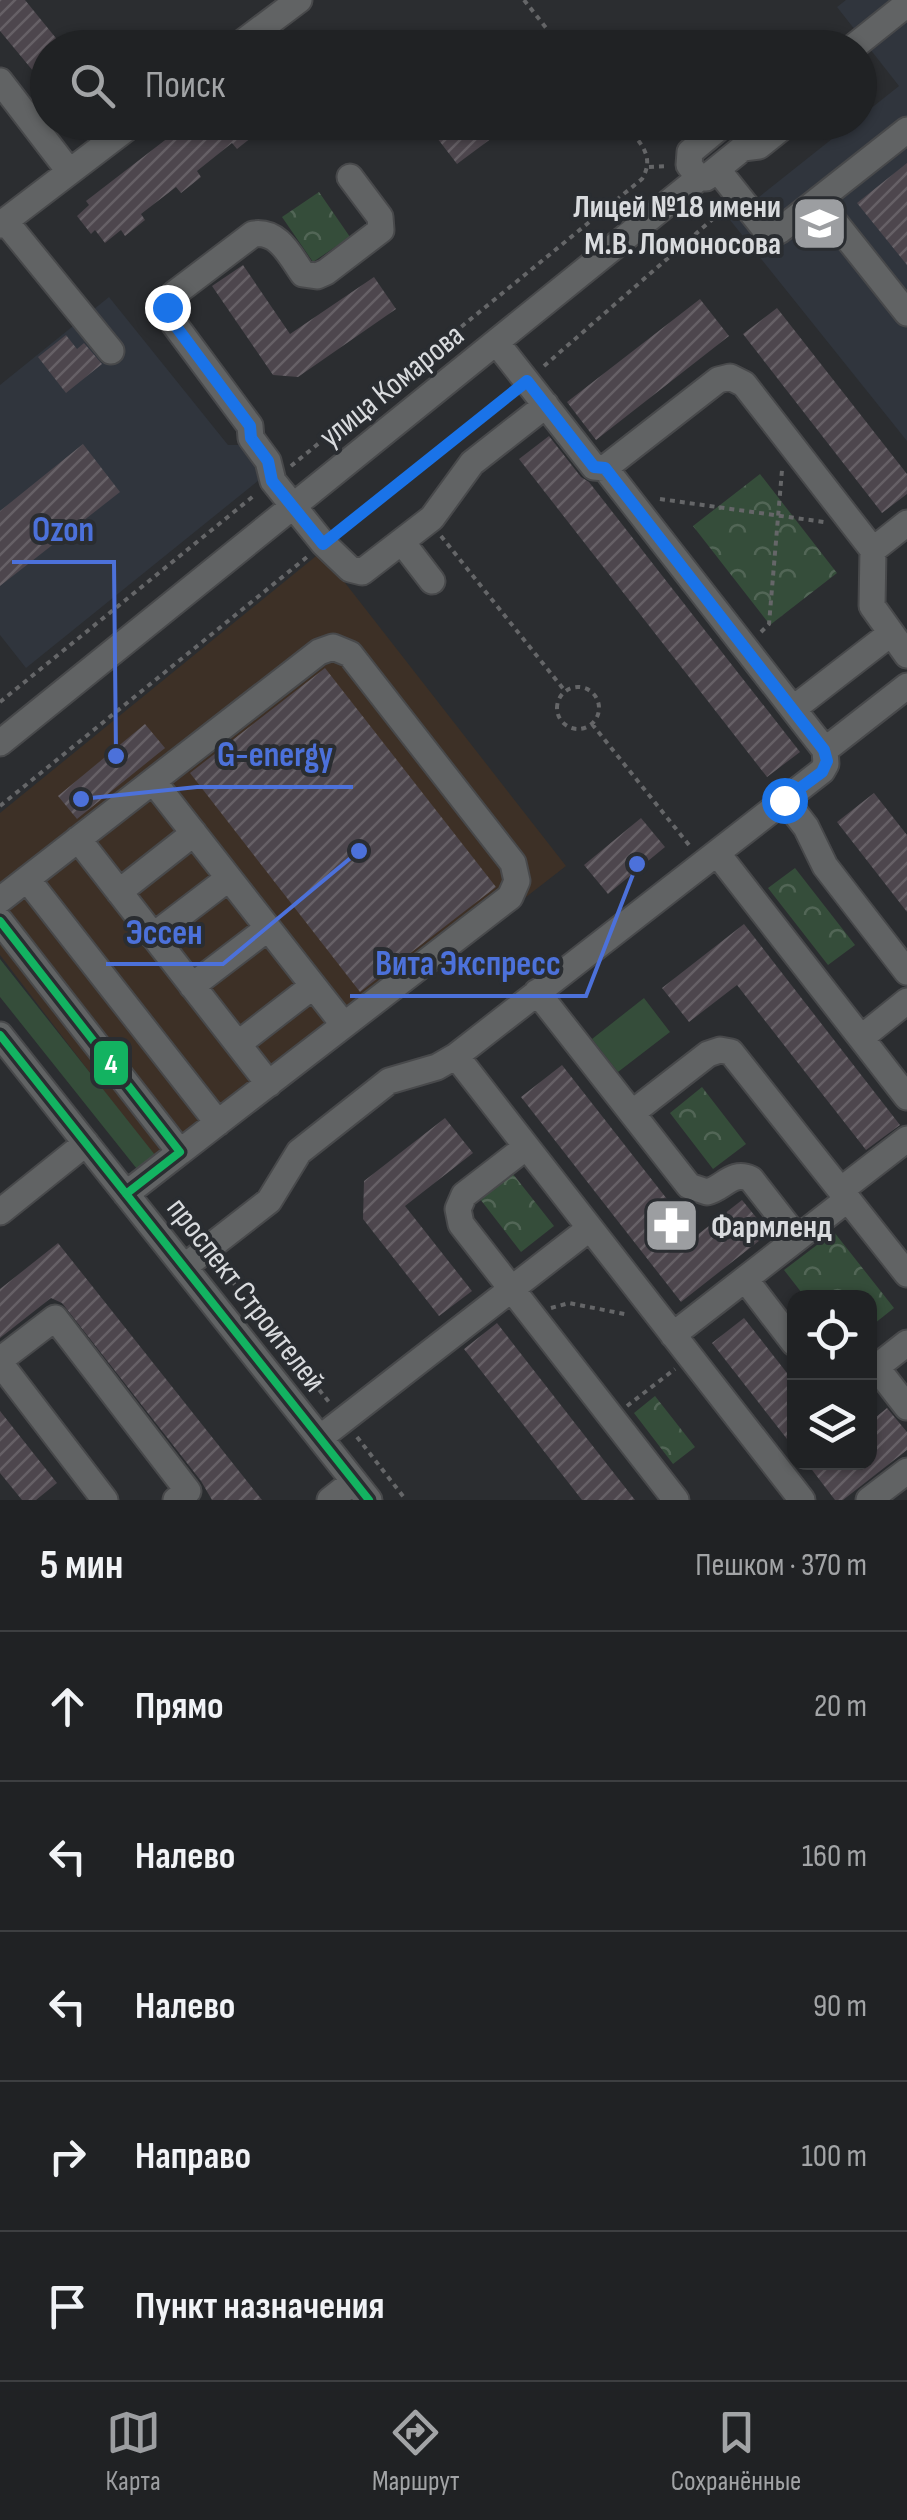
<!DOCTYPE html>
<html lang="ru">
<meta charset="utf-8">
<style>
body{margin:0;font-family:"Sofia Sans Condensed",sans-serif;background:#282a2c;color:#f1f3f6}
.controls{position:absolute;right:30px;bottom:30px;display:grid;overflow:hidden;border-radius:20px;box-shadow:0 2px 8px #0004}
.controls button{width:90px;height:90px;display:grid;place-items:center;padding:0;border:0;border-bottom:2px solid #3d3f41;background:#202224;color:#f1f3f6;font:50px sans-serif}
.stop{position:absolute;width:30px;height:30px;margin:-22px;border:8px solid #1a73e8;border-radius:50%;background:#fff}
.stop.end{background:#1a73e8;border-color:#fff;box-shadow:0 2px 10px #0008}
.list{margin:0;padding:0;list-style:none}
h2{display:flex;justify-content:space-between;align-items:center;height:130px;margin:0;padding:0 40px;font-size:42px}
h2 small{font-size:32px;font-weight:400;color:#a2a4a6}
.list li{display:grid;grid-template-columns:65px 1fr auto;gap:30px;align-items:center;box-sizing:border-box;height:150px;padding:0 40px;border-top:2px solid #3d3f41}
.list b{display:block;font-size:38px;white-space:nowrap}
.list em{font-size:32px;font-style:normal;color:#a2a4a6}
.icon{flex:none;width:55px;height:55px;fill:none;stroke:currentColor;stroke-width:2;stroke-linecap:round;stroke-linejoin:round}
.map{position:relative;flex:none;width:907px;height:1500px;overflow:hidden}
.search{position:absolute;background:#202224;box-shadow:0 2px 8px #0004;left:30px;right:30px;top:30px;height:110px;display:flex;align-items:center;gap:25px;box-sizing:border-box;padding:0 35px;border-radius:55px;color:#a2a4a6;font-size:38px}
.sheet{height:880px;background:#202224}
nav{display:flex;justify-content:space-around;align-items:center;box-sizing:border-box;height:140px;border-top:2px solid #3d3f41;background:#202224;font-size:28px;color:#a2a4a6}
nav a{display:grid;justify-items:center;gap:5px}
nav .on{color:#9c9ea1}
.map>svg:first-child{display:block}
.commercial{fill:#3d3026}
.built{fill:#30353d}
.grass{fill:#354d3a}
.park{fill:url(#park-crowns)}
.building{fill:url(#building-hatch)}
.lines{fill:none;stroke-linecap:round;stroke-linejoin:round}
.minor-casing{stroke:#48494b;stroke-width:29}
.path{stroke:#656668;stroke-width:4;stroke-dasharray:5 5;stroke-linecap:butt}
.minor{stroke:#616364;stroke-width:25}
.bus-1-casing{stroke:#2a2d31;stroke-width:15}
.bus-1{stroke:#13b361;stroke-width:8}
.route{stroke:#1a73e8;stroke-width:12}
.labels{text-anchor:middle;stroke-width:8;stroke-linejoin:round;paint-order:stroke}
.poi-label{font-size:32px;font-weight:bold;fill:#d9dbde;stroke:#2a2d31;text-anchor:end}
.street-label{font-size:32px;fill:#d9dbde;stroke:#2a2d31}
.leader{fill:none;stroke:#4c71da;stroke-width:4}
.callout-dot{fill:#4c71da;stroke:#2a2d31;stroke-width:4}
.callout-label{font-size:35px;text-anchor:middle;font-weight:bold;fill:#4c71da;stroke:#2a2d31;stroke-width:8;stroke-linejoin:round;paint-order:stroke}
.line-badge{stroke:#2a2d31;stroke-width:4}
.badge-label{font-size:28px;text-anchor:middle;font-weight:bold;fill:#fff}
</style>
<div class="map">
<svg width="907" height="1500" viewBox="0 0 907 1500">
<defs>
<pattern id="park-crowns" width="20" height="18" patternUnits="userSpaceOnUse" patternTransform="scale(2.5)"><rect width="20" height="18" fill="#354d3a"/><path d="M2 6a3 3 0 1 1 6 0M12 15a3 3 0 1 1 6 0" fill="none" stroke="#526656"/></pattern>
<pattern id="building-hatch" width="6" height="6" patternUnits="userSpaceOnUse" patternTransform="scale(2.5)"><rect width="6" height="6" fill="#4d464d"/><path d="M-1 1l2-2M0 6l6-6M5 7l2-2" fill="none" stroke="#666066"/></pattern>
</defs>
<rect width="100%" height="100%" fill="#2b2d30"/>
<!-- commercial -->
<path class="commercial" d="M321 552 566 866 168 1175 0 955V813Z"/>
<!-- built -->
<path class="built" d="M846 0H907V441L730 220 852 123 860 122V117L899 86 837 7Z
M109 297 228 445H247L269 472 26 668 0 635V385Z"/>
<!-- grass -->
<path class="grass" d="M0 959 159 1160 141 1174 0 997Z
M644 998 670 1032 618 1072 592 1039Z"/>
<!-- park -->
<path class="park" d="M319 192 350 237 313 262 282 217Z
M760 474 837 573 770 625 693 526Z
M795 868 855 945 828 965 768 888Z
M702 1087 746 1144 713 1169 670 1113Z
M513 1174 554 1226 521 1252 480 1199Z
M834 1232 894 1308 870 1327V1298L805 1297 784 1270Z
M655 1396 695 1447 673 1464 634 1413Z"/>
<!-- building -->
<path class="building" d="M0 0H25L64 48H48V89L0 31Z
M195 122H248L257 133 237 149 232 143 197 171 201 177 181 193 176 187 141 214 145 220 125 236 121 230 105 243 95 230 91 234 77 216 89 205 86 201 182 127 185 130Z
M449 122H493L500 132 457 164 434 134Z
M907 163V265L857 203Z
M243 265 290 334 374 277 396 309 298 377 273 375 212 286Z
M700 299 729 336 596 440 567 402Z
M777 308 907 474V494L882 513 743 334Z
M66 335 77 349 84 343 102 364 66 393 38 357Z
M549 436 581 477 589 482 800 752 767 777 519 459Z
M83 444 120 492 0 586V511Z
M325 668 496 887 360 992 190 773Z
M145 724 165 748 77 819 58 796Z
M874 793 907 835V912L837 822Z
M641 818 665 847 608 894 584 865Z
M744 924 900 1125 866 1150 737 985 689 1022 662 988Z
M562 1065 696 1236 742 1200 769 1233 681 1302 521 1097Z
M445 1118 473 1153 405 1206 472 1291 439 1316 363 1219 364 1181Z
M58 1243 262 1500H212L201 1481 62 1303 51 1298 0 1338V1289Z
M744 1318 794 1382V1448L712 1343Z
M497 1323 599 1454 635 1500H582L464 1349Z
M887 1408 907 1432V1450L843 1500H835L806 1462H870V1422Z
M0 1411 57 1483 36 1500H22L0 1473Z"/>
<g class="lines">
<defs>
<path id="minor" d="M235 48 299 0
M852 48 907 4
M0 81 69 171
M717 169 764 228 779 231 907 130
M350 177 380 217 381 230 326 272 317 276 303 274C290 256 279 230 253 234L174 294 167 307 169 317 250 426 251 438 268 461 273 481 323 543 350 569 362 572 432 518 472 463 546 405
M699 178 689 165 690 152 726 122
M818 201 907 313
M5 221 111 351
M0 225 135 122
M605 468 718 380 730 377 744 384 873 550 907 523
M402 542 432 581
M873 550 872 606 907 655
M793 709 890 634
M0 743 699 178H706L743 148 759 146 789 122
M825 750 907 686
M153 781 344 1025
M785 800 806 827 825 866 907 972
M78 839 269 1084
M717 853 907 1097
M27 879 218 1123
M119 892 194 833
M0 900 319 652 333 647 350 654 513 863 517 881 510 897 180 1152
M0 921 180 1152 126 1194
M153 936 229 878
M192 986 268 928
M537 992 689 1186 707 1192C724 1188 732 1170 751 1179L797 1238
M0 1035 369 1500
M861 1038 907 1001
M238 1044 313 986
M456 1056 802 1500
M632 1113 708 1054 720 1050 731 1052 907 1274
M526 1147 464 1195 458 1209 461 1224 676 1500
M841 1190 907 1139
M0 1212 86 1143
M184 1267 269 1201 299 1152 389 1081 437 1067 456 1056 822 771 826 764 825 750 605 468 594 467 496 342
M745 1279 794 1343
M673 1335 848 1199
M0 1360 55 1318 188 1491 176 1500
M0 1363 105 1500
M876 1367 907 1407
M870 1372 907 1343
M320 1438 590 1228
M330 1500 354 1481
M869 1500 907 1471"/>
</defs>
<!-- minor casing -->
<use href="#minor" class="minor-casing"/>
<!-- path -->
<path class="path" d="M524 0 562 48
M649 167 669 166
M544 366 722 211
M291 466 642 179C656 155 639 142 623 122
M660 499 824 522
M342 529 510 395
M441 536 565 691
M761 632 769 624 782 470
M557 708a21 21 0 1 1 42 0a21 21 0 1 1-42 0Z
M0 702 256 494
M592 724 689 845
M0 806 307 557
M219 1265 329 1402
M551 1308 569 1303 629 1315
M627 1406 675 1369
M357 1437 406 1500"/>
<!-- minor -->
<use href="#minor" class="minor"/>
<defs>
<path id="bus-1" d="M0 921 180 1152 126 1194
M0 1035 369 1500"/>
</defs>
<!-- bus-1 casing -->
<use href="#bus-1" class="bus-1-casing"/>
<!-- bus-1 -->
<use href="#bus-1" class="bus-1"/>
</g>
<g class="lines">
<!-- route -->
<path class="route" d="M167 307 169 317 250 426 251 438 268 461 272 481 323 544 527 381 594 467 605 468 824 750 827 761 822 772 784 800"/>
</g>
<!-- icons -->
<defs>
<symbol id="school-square" viewBox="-11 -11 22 22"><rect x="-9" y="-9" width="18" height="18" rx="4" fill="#9c9ea1" stroke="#2a2d31"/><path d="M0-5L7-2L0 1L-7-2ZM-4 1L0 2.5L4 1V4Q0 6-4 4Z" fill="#fff"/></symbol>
<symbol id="pharmacy-square" viewBox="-11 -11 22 22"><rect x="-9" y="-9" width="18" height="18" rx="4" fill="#9c9ea1" stroke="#2a2d31"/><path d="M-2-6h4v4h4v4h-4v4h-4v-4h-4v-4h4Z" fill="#fff"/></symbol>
</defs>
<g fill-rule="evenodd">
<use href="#school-square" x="788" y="192" width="63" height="63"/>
<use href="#pharmacy-square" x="640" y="1194" width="63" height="63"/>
</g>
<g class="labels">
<!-- poi labels -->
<g class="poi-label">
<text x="781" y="217">Лицей №18 имени<tspan x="781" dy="37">М.В. Ломоносова</tspan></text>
<text x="711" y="1237" text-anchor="start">Фармленд</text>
</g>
<!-- street labels -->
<g class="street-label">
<text transform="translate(391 385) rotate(-39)" y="11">улица Комарова</text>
<text transform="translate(247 1294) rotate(52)" y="11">проспект Строителей</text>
</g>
</g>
<!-- callouts -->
<path class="leader" d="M116 756L114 562H12M81 799L197 787H353M359 851L223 964H106M637 864L586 996H350"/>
<g class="callout-dot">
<circle cx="116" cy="756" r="10"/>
<circle cx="81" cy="799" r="10"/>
<circle cx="359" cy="851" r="10"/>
<circle cx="637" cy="864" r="10"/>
</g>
<g class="callout-label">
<text x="63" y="541">Ozon</text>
<text x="275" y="766">G-energy</text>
<text x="164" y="944">Эссен</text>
<text x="468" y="975">Вита Экспресс</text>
</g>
<rect class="line-badge" x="92" y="1039" width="38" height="48" rx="10" fill="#13b361"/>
<g class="badge-label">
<text x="111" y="1073">4</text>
</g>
</svg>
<div class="controls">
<button><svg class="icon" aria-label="locate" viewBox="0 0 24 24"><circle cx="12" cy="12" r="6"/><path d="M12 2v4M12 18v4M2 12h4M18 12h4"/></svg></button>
<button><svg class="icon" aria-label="layers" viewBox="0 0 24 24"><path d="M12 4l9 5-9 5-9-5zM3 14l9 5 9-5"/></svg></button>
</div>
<div class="stop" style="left:784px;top:800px"></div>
<div class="stop end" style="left:167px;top:307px"></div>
<div class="search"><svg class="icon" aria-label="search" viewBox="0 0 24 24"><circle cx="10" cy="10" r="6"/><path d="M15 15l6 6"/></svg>Поиск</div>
</div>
<section class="sheet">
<h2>5 мин<small>Пешком · 370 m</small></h2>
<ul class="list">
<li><svg class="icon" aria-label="ahead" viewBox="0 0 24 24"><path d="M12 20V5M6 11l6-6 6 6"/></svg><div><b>Прямо</b></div><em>20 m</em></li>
<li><svg class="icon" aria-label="left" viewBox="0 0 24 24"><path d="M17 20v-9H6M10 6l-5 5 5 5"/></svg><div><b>Налево</b></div><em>160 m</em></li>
<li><svg class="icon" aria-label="left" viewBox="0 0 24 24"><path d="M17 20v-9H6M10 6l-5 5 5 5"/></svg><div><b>Налево</b></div><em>90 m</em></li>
<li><svg class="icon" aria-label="right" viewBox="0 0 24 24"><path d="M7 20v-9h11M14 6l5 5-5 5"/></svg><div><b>Направо</b></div><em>100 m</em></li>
<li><svg class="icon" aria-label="arrive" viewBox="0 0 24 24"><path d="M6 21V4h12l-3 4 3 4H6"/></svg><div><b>Пункт назначения</b></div></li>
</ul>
</section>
<nav>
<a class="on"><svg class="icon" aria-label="map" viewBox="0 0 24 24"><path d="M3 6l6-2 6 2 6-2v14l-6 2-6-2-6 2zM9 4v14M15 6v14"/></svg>Карта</a>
<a><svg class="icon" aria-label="directions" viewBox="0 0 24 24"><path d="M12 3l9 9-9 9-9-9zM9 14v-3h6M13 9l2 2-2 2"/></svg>Маршрут</a>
<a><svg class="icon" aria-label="saved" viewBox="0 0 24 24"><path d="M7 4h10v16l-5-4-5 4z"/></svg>Сохранённые</a>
</nav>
